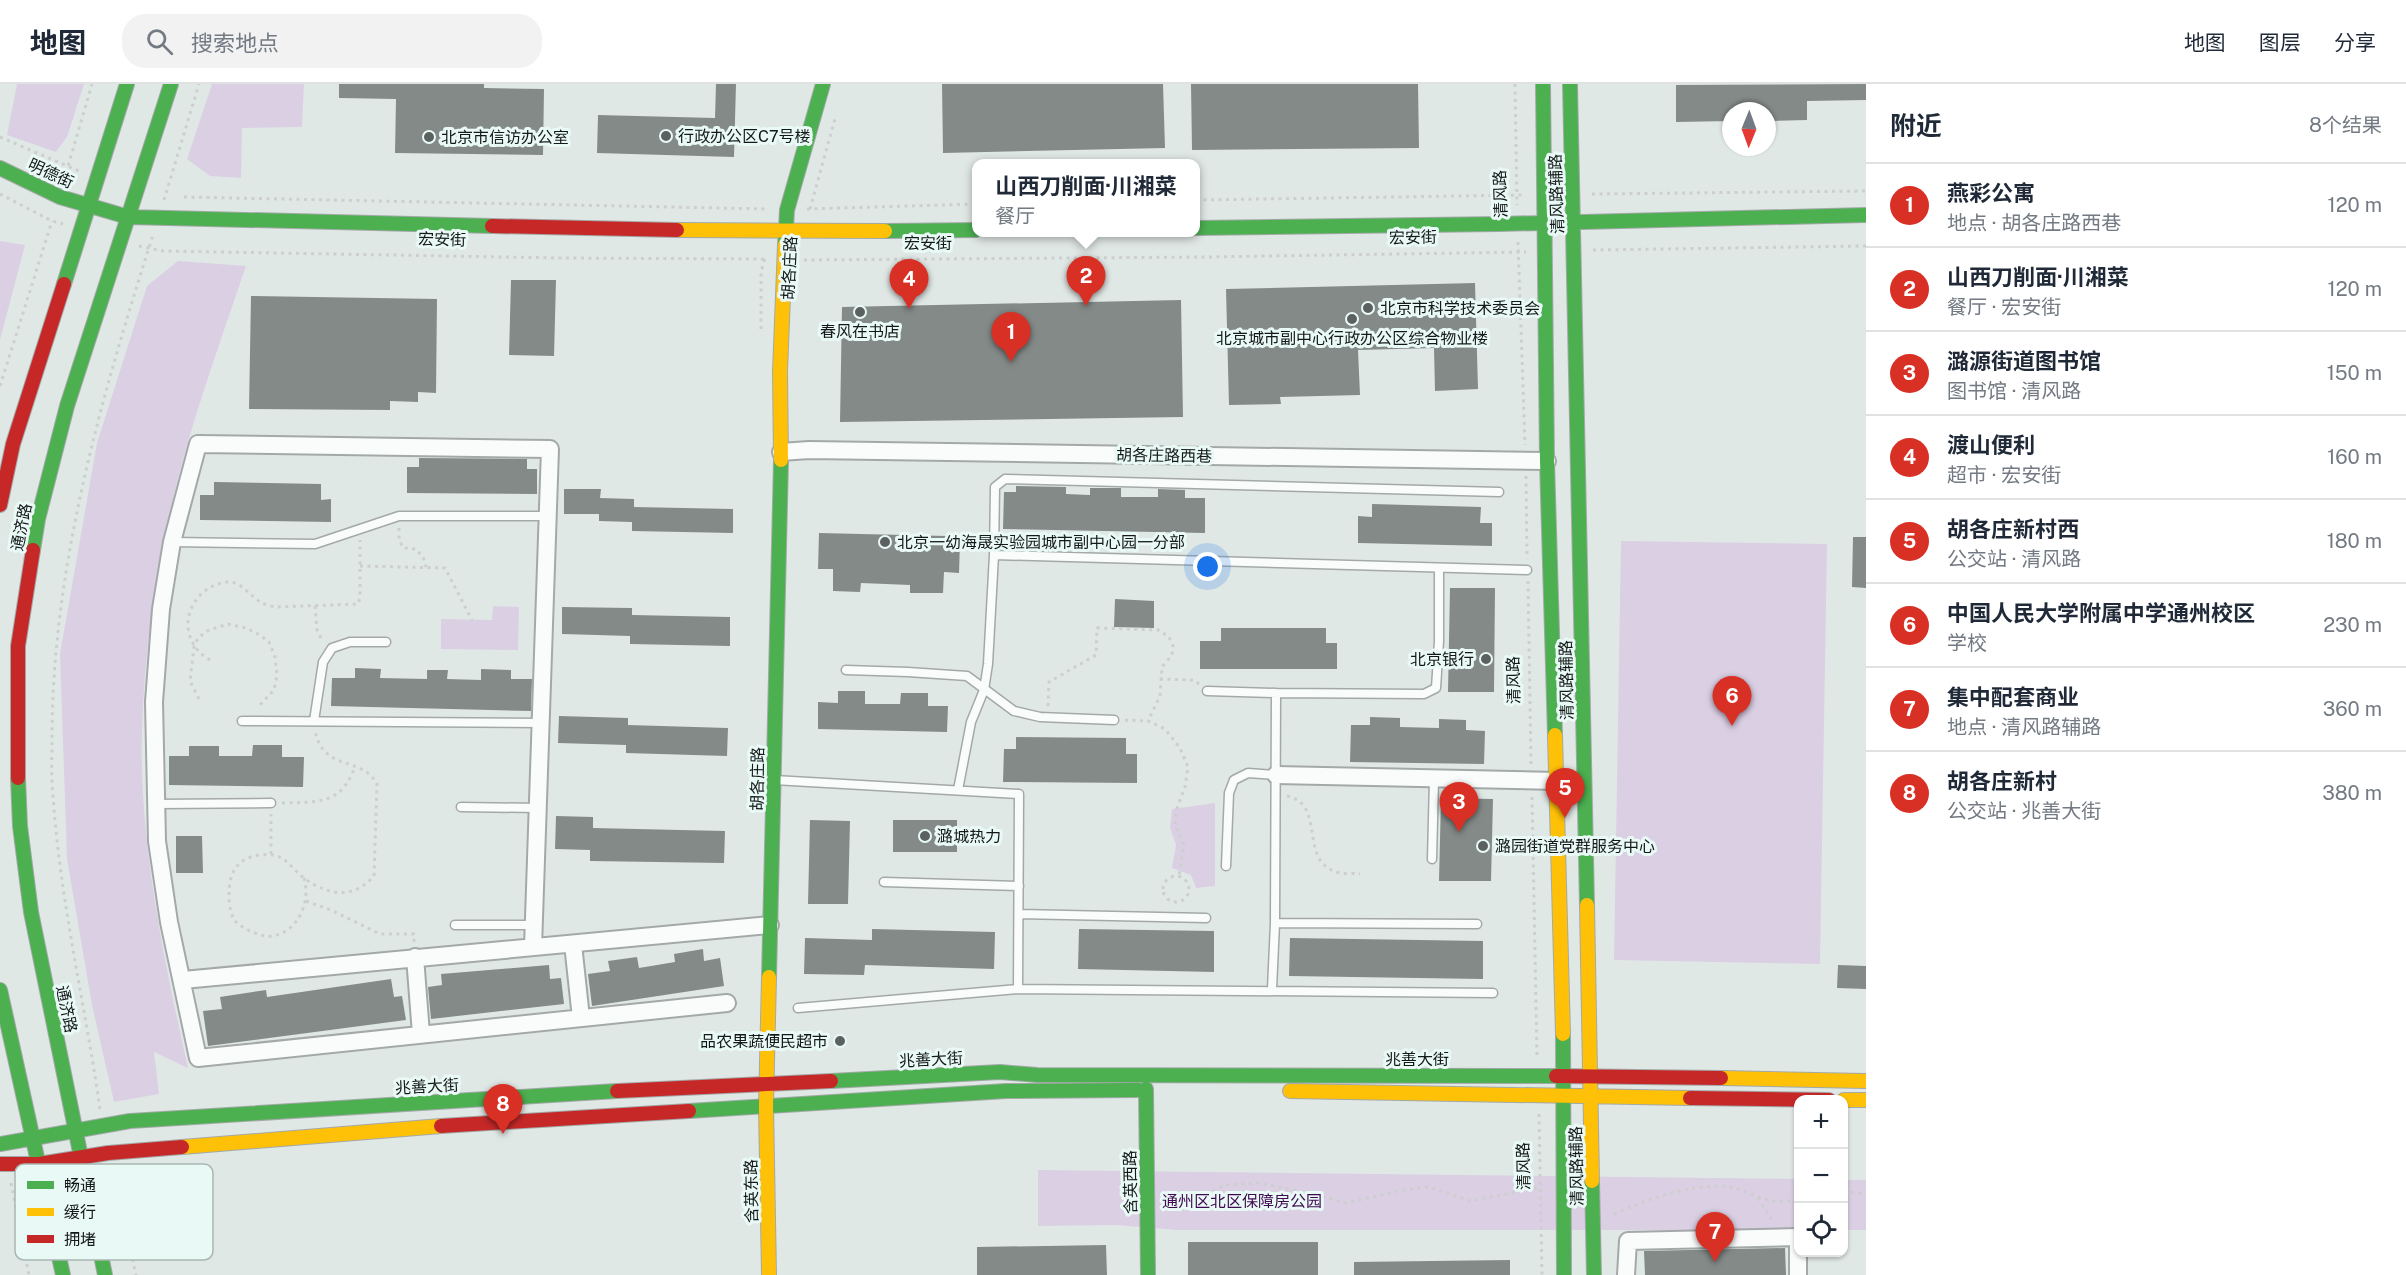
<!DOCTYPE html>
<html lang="zh">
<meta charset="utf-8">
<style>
body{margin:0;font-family:"Public Sans","Noto Sans SC",sans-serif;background:#f2f2f3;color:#1f2937}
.controls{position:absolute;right:18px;bottom:18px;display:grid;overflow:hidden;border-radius:12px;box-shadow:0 2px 4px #0004}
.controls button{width:54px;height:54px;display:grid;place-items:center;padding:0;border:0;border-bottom:2px solid #e0e1e3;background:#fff;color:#1f2937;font:30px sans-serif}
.compass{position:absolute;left:1722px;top:18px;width:54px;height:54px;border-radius:50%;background:#fff;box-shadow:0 2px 4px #0004;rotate:181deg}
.you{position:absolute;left:1208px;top:483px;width:21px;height:21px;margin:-15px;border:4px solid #fff;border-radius:50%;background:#1a73e8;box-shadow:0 0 0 9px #1a73e833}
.badge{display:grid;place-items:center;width:39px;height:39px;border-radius:50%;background:#d93025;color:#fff;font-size:20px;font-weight:700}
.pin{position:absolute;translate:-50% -50px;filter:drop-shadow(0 2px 3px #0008)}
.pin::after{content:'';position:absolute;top:32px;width:21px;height:18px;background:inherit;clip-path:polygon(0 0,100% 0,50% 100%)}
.popup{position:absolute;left:972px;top:75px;width:228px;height:78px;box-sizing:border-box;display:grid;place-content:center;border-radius:12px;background:#fff;filter:drop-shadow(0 2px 4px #0005);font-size:20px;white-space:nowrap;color:#747a83}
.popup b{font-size:22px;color:#1f2937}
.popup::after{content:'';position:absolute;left:50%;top:100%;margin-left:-12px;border:12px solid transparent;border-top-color:#fff}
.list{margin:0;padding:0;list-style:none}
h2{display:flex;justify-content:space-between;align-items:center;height:78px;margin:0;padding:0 24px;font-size:26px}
h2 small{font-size:20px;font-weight:400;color:#747a83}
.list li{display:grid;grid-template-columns:39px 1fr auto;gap:18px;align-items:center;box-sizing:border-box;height:84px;padding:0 24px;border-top:2px solid #e0e1e3}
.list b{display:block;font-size:22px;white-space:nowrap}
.list p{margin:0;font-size:20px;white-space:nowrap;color:#747a83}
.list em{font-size:20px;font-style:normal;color:#747a83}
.icon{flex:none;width:33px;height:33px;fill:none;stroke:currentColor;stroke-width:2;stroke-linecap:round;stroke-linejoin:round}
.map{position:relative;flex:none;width:1866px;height:1191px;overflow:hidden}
header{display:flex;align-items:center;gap:36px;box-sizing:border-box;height:84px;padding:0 30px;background:#fff;border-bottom:2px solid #e0e1e3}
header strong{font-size:28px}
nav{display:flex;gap:33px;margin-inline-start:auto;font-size:21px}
.search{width:420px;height:54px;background:#f2f2f3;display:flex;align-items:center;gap:15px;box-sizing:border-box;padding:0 21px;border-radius:24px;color:#747a83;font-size:22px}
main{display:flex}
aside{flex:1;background:#fff}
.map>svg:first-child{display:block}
.green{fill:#dbcfe4}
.building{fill:#848a88}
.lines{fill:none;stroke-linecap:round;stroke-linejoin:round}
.lane-casing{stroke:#a3a9a8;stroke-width:11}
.street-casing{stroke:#a3a9a8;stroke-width:20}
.fast-casing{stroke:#a3a9a8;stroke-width:16}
.slow-casing{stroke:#a3a9a8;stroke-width:16}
.jam-casing{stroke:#a3a9a8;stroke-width:16}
.path{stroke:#cccfce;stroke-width:3;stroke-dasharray:3 4.5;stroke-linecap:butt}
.lane{stroke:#fafcfb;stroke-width:8}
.street{stroke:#fafcfb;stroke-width:16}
.fast{stroke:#4caf50;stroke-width:14}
.slow{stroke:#ffc107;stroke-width:14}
.jam{stroke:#c62828;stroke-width:14}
.poi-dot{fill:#5b6160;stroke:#e9f9f6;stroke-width:2}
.labels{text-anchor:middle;stroke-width:6;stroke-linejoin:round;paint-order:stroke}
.poi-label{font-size:16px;fill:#141918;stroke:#e9f9f6;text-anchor:start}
.street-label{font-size:16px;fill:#141918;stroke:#e9f9f6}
.park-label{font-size:16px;fill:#410951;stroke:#e9f9f6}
.key{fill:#e9f9f6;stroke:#a9b6b3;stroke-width:1.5}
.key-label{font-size:16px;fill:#141918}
</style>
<header>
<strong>地图</strong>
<div class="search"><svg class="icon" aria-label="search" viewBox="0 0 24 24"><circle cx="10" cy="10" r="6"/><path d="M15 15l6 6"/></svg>搜索地点</div>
<nav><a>地图</a><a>图层</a><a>分享</a></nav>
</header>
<main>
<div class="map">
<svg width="1866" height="1191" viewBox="0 0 1866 1191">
<rect width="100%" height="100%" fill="#e0e8e6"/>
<!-- green -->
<path class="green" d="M17 0H84L67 53 56 68 7 51Z
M212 0H304L302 43 242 44 241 94 210 92 187 75Z
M0 157 25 161 0 256Z
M178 177 246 182C227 238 207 294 190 351 162 446 145 547 142 647 139 759 164 875 188 984L154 968 159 1010 114 1018 92 921 67 775 60 570 97 359 147 202Z
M1621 457 1827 460 1820 880 1614 876Z
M493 522 519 523 518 566 441 565V535L492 536Z
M1215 719V802L1196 804 1191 791 1172 784 1176 761 1170 744 1172 725Z
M1038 1086 1798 1095V1146H1177L1116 1141 1038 1142Z
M1844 1096H1866V1146H1844Z"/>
<!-- building -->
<path class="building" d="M339 0H484V4L544 5 543 71 395 69 396 15 339 14Z
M716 0H736L734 73 597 69 598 31 715 34Z
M942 0H1163L1165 64 943 69Z
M1191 0H1418L1419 64 1192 66Z
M1866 0V16L1807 17V36L1767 37V27H1731V37L1676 38V1Z
M511 196H556L554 272 509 271Z
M1475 199 1478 305 1435 307 1434 264 1358 266 1360 311 1280 313 1281 320 1229 321 1226 205Z
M251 212 437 215 436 309 418 308V318L390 317V326L249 325Z
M1181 216 1183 333 840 338 842 223Z
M419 374 527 375V385H537V410L407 409V383H419Z
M214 398 321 400V416L331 415V438L200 436V411H214Z
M1016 402 1066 403V410L1090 411V404H1121V413H1158V405L1185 406V414H1205V449L1003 445 1004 408H1016Z
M564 405H601L600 414 634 415V423L733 425V449L632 447V438L599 437V430H564Z
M1372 420 1481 423 1480 439H1492V462L1358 459V432L1372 433Z
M819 449 947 452 946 458H960L959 489 944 488 943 509H910V501L861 499 860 508 833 507V485H818Z
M1853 453H1866V504L1852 503Z
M1450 504H1495L1494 608H1448Z
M1115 515 1154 517V544L1114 543Z
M562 523 632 524V531L730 533V562L630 560V552L562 550Z
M1221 544H1326V559H1337V585H1200V557H1221Z
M355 584 381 585 380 594 427 595V586H448L447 595 481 596V585L511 586V595H532L531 627 331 622 332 594H355Z
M838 607H865V620H900L901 609H928V622H948L947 648 818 645V618L838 619Z
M559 632 628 634V641L728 644 727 672 626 669V661L558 659Z
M1370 633 1400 634V643L1439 644V635L1466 636V646L1485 647 1484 680 1350 678 1351 641H1370Z
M1016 653 1126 654V670H1137V699L1003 698 1004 665H1016Z
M253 661H282V673H304L303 703 169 701V672H189V662H219V672H252Z
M1441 714 1493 715 1491 797H1439Z
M556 732 593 733V744L725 747 724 779 590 777V766L555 765Z
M810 736 850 737 848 820H808Z
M893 736H957V768H893Z
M176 752H202L203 789H176Z
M872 845 995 848 994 885 865 881 864 891 804 890 805 854 872 856Z
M1079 845 1214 847V888L1078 885Z
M1290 854 1483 857V895L1289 892Z
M703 865 704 877 720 874 724 902 592 922 588 890 610 887 608 877 637 873 639 884 675 878 674 870Z
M549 881 550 895 561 894 564 920 431 935 428 903 442 901 441 890Z
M1838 881 1866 882V905L1837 904Z
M391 895 394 913 402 912 406 936 208 962 203 927 222 925 220 913 266 906 267 913Z
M1188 1158H1318V1191H1188Z
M1106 1161 1107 1191H977V1163Z
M1785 1164 1786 1191H1645L1644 1167Z
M1510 1176V1191H1354V1178Z"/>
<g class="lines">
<defs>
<path id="lane" d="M172 458 315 460 399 432H548
M994 471 1527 486
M846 586 908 588 967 592 1014 627 1040 633 1114 636
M1207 607 1276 609
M242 637 541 639
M314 637 323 578 332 564 350 558H386
M774 696 1019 710 1018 905
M958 706 971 638 984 606 988 580 994 471 995 403 1005 395 1499 408
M156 720 271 719
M461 723 538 724
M1432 775 1434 696
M1226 782 1229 709 1234 696 1248 689 1276 691
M884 798 1019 802
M1019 830 1206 834
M1275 839 1477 840
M455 841H534
M1272 905 1275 839 1276 609 1424 610 1436 604 1439 557V484
M798 924 1018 905 1493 909"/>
<path id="street" d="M781 368 809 366 1547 377
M1276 691 1557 697
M573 860 581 934
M533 863 550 365 198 360 172 458 161 525 154 618 157 757 169 838 198 974 727 919
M415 873 421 950
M183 896 770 841
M1626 1191 1628 1157 1798 1153V1191"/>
<path id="fast" d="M1543 0 1547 377 1555 651
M1570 0 1587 821
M0 84 60 113 128 133 492 142
M1196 144 1500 140 1866 131
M885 147 976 146
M785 161 787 126 823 0
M64 200 127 0
M33 466 38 435 67 322 171 0
M18 694 20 742 31 828 105 1191
M769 893 781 376
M0 906 63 1191
M1563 950 1564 1191
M831 997 1000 988 1037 991 1556 992
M1146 1005 1148 1191
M689 1027 1006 1007 1138 1006
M0 1060 130 1037 617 1007
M1592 1097 1594 1191"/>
<path id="slow" d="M677 146 885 147
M781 376 780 288 785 161
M1555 651 1563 950
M1587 821 1592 1097
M769 893 766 1022 769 1191
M1721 994 1866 997
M1290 1007 1690 1014
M1844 1016H1866
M182 1063 441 1042"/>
<path id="jam" d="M492 142 677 146
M0 421 13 360 64 200
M18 694V562L33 466
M1556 992 1721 994
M617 1007 831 997
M1690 1014 1829 1016
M441 1042 689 1027
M0 1080H39L108 1069 182 1063"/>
</defs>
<!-- lane casing -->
<use href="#lane" class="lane-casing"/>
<!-- street casing -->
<use href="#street" class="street-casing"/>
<!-- fast casing -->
<use href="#fast" class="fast-casing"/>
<!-- slow casing -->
<use href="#slow" class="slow-casing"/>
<!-- jam casing -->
<use href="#jam" class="jam-casing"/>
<!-- path -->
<path class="path" d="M1515 0 1517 121
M0 53 79 87
M64 96 92 0
M0 110 52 137 63 140
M1592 110 1866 107
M184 113 768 125
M164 116 199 0
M1196 116 1525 111
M807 125 976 120
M810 125 836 31
M1518 158 1525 361
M139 162 163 167 561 174 767 175
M1593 166 1866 162
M804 176 1204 173 1526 168
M761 245V188L765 174
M0 302 52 137
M1526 392 1527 475
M399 444V455L403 464 416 465 423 473 426 483
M360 482 445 484 472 536
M1528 497 1531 682
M315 522 317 546 323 558
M210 576C172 554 187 503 227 498 240 496 251 513 262 519 266 521 271 522 275 523L358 520 360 514V456
M1160 595 1194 596 1199 600
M199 615 190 597 194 563 198 554 209 546 228 540 246 544 260 551 269 558 275 573 277 591 274 606 257 624
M1048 622 1049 598 1096 571 1097 544 1159 546 1169 553 1173 562 1172 571 1162 583 1160 612 1148 637
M1125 636 1148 637 1165 645 1180 664 1188 683 1185 703 1177 724 1175 741 1184 760 1179 792
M1287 712C1328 721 1296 779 1340 789 1346 790 1354 789 1360 790
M1532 713 1537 973
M282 719C318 718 342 721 355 682
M271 770V730
M1163 805a13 13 0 1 1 26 0a13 13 0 1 1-26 0Z
M304 794C311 817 299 847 273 852 262 854 243 845 235 837 230 830 229 819 229 810 229 800 231 788 238 781 243 775 252 772 259 771 286 768 287 781 305 795 330 812 353 815 374 792L377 700C362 671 324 689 315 647
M306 817 331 826 380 850H414V859
M100 1025C85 920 60 817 53 711 51 693 52 674 52 656 52 483 101 314 153 151
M1539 1030 1542 1191
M113 1087 136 1191
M11 1099 29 1191
M1844 1107 1866 1110
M1758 1114 1773 1138
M1164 1124 1181 1123 1225 1101 1258 1099 1309 1109 1346 1119 1398 1107 1429 1103 1471 1117 1540 1103
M1614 1130C1649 1115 1683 1102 1722 1102 1748 1103 1766 1125 1798 1115"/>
<!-- lane -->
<use href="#lane" class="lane"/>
<!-- street -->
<use href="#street" class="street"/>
<!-- fast -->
<use href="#fast" class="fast"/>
<!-- slow -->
<use href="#slow" class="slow"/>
<!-- jam -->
<use href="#jam" class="jam"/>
</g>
<!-- markers -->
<g class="poi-dot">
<circle cx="666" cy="52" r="6"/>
<circle cx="429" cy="53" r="6"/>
<circle cx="1368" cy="224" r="6"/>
<circle cx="860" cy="228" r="6"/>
<circle cx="1352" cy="235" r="6"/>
<circle cx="885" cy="458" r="6"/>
<circle cx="1486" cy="575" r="6"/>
<circle cx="925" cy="752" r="6"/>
<circle cx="1483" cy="762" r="6"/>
<circle cx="840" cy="957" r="6"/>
</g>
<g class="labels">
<!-- poi labels -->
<g class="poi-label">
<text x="678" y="58">行政办公区C7号楼</text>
<text x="441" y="59">北京市信访办公室</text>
<text x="1380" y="230">北京市科学技术委员会</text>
<text x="860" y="253" text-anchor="middle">春风在书店</text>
<text x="1352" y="260" text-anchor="middle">北京城市副中心行政办公区综合物业楼</text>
<text x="897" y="464">北京一幼海晟实验园城市副中心园一分部</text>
<text x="1474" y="581" text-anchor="end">北京银行</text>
<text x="937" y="758">潞城热力</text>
<text x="1495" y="768">潞园街道党群服务中心</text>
<text x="828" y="963" text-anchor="end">品农果蔬便民超市</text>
</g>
<!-- street labels -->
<g class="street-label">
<text transform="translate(51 89) rotate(25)" y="6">明德街</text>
<text transform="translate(1500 110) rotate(-92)" y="6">清风路</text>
<text transform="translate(1556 110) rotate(-92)" y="6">清风路辅路</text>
<text transform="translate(1413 153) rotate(-1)" y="6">宏安街</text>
<text transform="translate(442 155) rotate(1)" y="6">宏安街</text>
<text x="928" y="165">宏安街</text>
<text transform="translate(789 184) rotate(-87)" y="6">胡各庄路</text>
<text transform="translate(1164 371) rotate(1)" y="6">胡各庄路西巷</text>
<text transform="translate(21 443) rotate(-79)" y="6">通济路</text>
<text transform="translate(1513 596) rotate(-91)" y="6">清风路</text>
<text transform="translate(1566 596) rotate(-91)" y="6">清风路辅路</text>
<text transform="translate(757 695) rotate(-89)" y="6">胡各庄路</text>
<text transform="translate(67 925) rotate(78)" y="6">通济路</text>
<text transform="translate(931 975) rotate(-3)" y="6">兆善大街</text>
<text x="1417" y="981">兆善大街</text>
<text transform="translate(427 1002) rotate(-3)" y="6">兆善大街</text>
<text transform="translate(1523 1082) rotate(-91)" y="6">清风路</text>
<text transform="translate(1576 1082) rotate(-91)" y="6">清风路辅路</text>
<text transform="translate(1130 1098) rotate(-91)" y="6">含英西路</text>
<text transform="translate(751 1107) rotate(-91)" y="6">含英东路</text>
</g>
<!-- park labels -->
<g class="park-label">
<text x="1242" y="1123">通州区北区保障房公园</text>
</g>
</g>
<!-- legend -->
<rect x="15" y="1080" width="198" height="96" rx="9" class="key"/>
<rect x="27" y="1097" width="27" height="8" fill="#4caf50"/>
<rect x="27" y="1124" width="27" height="8" fill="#ffc107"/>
<rect x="27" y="1151" width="27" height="8" fill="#c62828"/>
<g class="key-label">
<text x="64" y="1107">畅通</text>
<text x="64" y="1134">缓行</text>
<text x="64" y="1161">拥堵</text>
</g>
</svg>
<div class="controls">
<button>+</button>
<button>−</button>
<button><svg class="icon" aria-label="locate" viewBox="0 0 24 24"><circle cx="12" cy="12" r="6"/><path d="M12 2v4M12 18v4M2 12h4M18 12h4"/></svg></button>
</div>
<svg class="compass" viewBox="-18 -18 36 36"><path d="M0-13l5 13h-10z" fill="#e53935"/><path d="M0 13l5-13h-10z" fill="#747a83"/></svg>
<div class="you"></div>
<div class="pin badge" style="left:1011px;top:278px">1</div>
<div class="pin badge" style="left:1086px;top:222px">2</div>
<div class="popup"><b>山西刀削面·川湘菜</b>餐厅</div>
<div class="pin badge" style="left:1459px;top:748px">3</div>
<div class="pin badge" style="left:909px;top:225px">4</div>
<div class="pin badge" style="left:1565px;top:734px">5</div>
<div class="pin badge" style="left:1732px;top:642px">6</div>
<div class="pin badge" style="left:1715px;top:1178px">7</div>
<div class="pin badge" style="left:503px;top:1050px">8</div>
</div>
<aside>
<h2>附近<small>8个结果</small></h2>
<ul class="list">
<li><span class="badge">1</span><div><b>燕彩公寓</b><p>地点 · 胡各庄路西巷</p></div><em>120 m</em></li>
<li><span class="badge">2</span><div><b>山西刀削面·川湘菜</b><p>餐厅 · 宏安街</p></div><em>120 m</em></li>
<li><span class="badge">3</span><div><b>潞源街道图书馆</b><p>图书馆 · 清风路</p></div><em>150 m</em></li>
<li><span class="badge">4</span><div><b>渡山便利</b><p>超市 · 宏安街</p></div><em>160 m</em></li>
<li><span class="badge">5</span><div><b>胡各庄新村西</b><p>公交站 · 清风路</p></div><em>180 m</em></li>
<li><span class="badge">6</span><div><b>中国人民大学附属中学通州校区</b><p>学校</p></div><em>230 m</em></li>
<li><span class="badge">7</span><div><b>集中配套商业</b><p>地点 · 清风路辅路</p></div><em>360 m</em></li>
<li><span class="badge">8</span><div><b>胡各庄新村</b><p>公交站 · 兆善大街</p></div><em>380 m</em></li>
</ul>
</aside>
</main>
